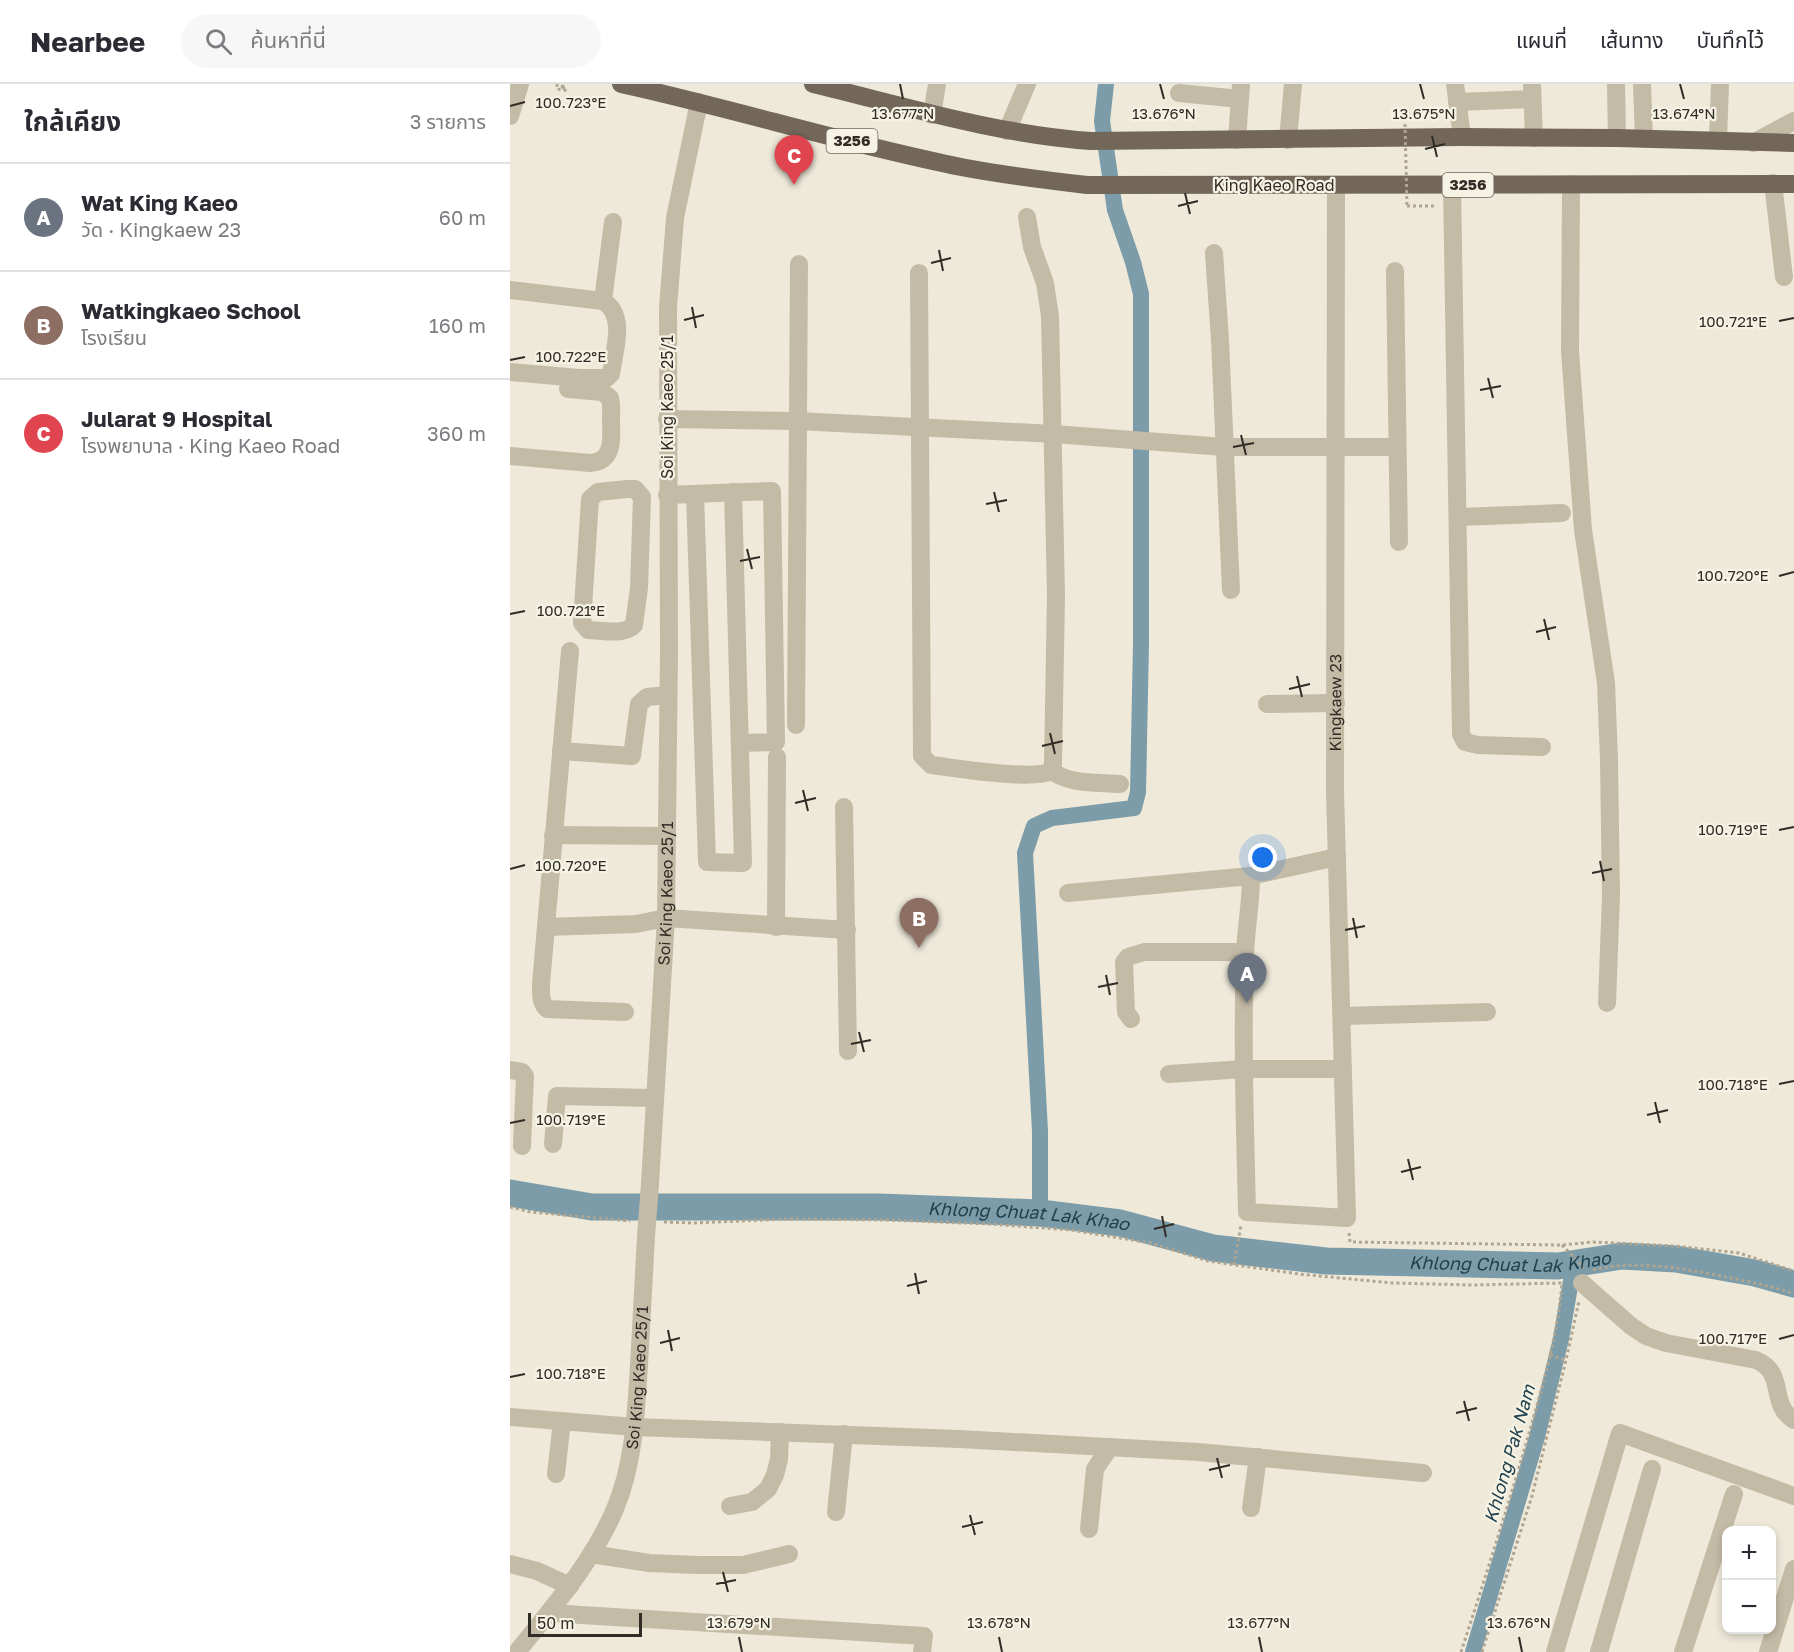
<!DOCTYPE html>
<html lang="th">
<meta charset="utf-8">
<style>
body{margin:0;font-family:"Golos Text","Noto Sans Thai",sans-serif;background:#f7f7f7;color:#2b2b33}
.controls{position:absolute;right:18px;bottom:18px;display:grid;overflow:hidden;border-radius:12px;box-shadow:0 3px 9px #0003}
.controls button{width:54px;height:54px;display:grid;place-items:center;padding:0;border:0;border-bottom:2px solid #e1e1e2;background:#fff;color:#2b2b33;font:30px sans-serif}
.scale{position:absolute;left:18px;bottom:15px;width:114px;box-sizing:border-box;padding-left:6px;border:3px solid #312c26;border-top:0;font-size:16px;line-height:21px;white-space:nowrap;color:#312c26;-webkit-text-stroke:4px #f6f2e4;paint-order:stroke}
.you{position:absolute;left:753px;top:774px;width:21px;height:21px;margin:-15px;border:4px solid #fff;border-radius:50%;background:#1a73e8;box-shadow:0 0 0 9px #1a73e833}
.badge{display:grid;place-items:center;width:39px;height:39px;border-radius:50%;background:#d93025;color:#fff;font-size:20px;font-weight:700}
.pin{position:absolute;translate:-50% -50px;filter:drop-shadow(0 2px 3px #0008)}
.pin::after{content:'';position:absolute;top:32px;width:21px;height:18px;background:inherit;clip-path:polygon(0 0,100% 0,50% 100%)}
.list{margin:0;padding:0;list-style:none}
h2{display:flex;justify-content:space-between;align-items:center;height:78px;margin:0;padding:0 24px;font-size:26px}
h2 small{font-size:20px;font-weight:400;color:#7c7c81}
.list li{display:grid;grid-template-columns:39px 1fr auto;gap:18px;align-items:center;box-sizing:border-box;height:108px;padding:0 24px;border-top:2px solid #e1e1e2}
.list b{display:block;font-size:22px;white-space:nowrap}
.list p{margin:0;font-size:20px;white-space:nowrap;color:#7c7c81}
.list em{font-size:20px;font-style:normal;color:#7c7c81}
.icon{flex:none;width:33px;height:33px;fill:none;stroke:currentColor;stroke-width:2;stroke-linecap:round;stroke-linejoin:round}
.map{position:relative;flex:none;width:1284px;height:1568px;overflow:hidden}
header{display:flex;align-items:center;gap:36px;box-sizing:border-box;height:84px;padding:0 30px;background:#fff;border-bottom:2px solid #e1e1e2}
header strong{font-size:28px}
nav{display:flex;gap:33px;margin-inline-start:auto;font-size:21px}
.search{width:420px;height:54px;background:#f7f7f7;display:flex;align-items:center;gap:15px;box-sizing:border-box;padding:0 21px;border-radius:33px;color:#7c7c81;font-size:22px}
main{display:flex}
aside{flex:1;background:#fff}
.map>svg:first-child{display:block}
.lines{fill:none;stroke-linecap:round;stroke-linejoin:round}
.canal{stroke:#7b9ca8;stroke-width:16}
.river{stroke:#7b9ca8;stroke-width:27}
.path{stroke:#b0a591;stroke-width:3;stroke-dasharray:3 3;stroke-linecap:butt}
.minor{stroke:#c4bba6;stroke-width:18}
.major{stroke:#726759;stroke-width:18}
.path-bridge{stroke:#b0a591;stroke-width:3;stroke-dasharray:3 3;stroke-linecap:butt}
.minor-bridge{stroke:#c4bba6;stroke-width:18}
.ticks{fill:none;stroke:#312c26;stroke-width:2}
.labels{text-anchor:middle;stroke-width:4.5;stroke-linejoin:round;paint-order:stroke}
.shield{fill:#f6f2e4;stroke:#6c675f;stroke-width:1.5}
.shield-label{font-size:15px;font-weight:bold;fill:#312c26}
.street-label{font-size:16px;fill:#312c26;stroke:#f6f2e4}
.water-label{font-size:18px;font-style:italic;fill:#20414e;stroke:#f6f2e4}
.ticks-label{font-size:15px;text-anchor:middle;fill:#312c26;stroke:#f6f2e4;stroke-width:4.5;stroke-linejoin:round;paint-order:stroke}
</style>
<header>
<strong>Nearbee</strong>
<div class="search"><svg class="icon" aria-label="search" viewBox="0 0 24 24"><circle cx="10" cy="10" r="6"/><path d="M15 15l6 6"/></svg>ค้นหาที่นี่</div>
<nav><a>แผนที่</a><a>เส้นทาง</a><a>บันทึกไว้</a></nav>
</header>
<main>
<aside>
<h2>ใกล้เคียง<small>3 รายการ</small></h2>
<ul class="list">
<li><span class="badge" style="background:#6b7280">A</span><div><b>Wat King Kaeo</b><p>วัด · Kingkaew 23</p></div><em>60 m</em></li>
<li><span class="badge" style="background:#8d6e63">B</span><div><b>Watkingkaeo School</b><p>โรงเรียน</p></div><em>160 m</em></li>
<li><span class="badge" style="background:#e0444e">C</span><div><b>Jularat 9 Hospital</b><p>โรงพยาบาล · King Kaeo Road</p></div><em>360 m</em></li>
</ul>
</aside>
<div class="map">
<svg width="1284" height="1568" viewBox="0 0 1284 1568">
<rect width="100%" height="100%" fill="#eee9d9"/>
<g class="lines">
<!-- canal -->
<path class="canal" d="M530 1129V1047L515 769 524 742 542 734 624 724 628 708 631 560V210L623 178 605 126 592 37 596 0
M963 1568 1027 1353 1051 1255 1064 1179"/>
<!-- river -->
<path class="river" id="s1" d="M0 1109 82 1123H369L530 1129 610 1139 703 1164 816 1177 1048 1182 1112 1172 1166 1175 1245 1189 1284 1200"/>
<!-- path -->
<path class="path" d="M52 4 56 3 47 1V5L59 7
M897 122H925
M0 1123 21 1128 120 1137
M154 1138 184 1139 279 1135 378 1136 479 1140 561 1146 641 1159 698 1177 789 1190 882 1199 963 1201 1052 1199C1048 1249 1034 1297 1020 1346 999 1420 975 1494 951 1568
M839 1149 840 1158 1052 1161 1083 1158 1165 1162 1229 1169 1284 1187
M1052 1161 1074 1184
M724 1181 731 1141
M1083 1186C1129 1175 1176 1185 1221 1194 1242 1199 1263 1202 1284 1210
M1040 1271 1055 1276
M972 1568 1022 1412 1056 1276 1069 1217"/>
<!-- minor -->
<g class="minor">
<path d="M945 0 952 53"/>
<path d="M1022 0 1024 54"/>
<path d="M1106 0 1107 54"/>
<path d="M1132 0 1134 55"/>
<path d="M669 9 730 15"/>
<path d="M947 18 1022 15"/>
<path d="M422 31 427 0"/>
<path d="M0 32 10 0"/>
<path d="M497 47 517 0"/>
<path d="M727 56 731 0"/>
<path d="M778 56 783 0"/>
<path d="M1208 57 1210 0"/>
<path d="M1243 59 1284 37"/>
<path d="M1263 99 1274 193"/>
<path d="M1061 100 1060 267 1073 446 1096 599 1099 676 1101 811 1097 919"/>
<path d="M942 101 951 650 955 658 968 661 1032 663"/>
<path d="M704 169 710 256 721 506"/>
<path d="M885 187 889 458"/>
<path d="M409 189 412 672 421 681C446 684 522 697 542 687L543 679 546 511 540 232 535 199 522 163 517 133"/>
<path d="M0 206 93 217C117 231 104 267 101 290L97 294H69L0 288"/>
<path d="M93 217 103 138"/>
<path d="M157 335 287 337 544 350 714 363H886"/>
<path d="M0 372 80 379C103 378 102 356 101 338 101 330 102 322 100 314L92 308 58 305"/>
<path d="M117 405H125L132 413 129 504 124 541C114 552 91 546 78 546L72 539 80 415 88 408Z"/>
<path d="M185 410 197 778 233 779 223 408"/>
<path d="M157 411 262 407 266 658 230 659"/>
<path d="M948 433 1052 429"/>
<path d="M60 567 31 900C31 909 30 918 37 925L115 928"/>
<path d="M757 620 826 619"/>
<path d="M286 641 289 180"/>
<path d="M51 667 122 672 129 620 137 613 158 611"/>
<path d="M542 687C560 701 588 698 610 700"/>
<path d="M334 723 338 967"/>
<path d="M43 751 156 752"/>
<path id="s2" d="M741 792C741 819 736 844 735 870 732 956 735 1042 737 1128L837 1134 825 707 826 101"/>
<path d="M558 809 741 792 827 773"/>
<path d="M36 843 126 840 156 834 337 846"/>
<path d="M266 843 267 673"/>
<path d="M832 932 977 928"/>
<path d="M621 935 616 928 614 878 618 873 634 868H735"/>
<path d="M0 986 12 988 15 992 12 1062"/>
<path d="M659 990 734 985H833"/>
<path d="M43 1060 47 1012 145 1014"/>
<path id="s3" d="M140 1100 156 834 159 568 158 224 165 134 189 18"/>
<path d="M1072 1199 1121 1242 1136 1252 1156 1259 1246 1276C1277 1289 1258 1320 1284 1336"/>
<path d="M0 1333 125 1343 449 1355 688 1368 913 1389"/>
<path d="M46 1390 52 1337"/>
<path d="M220 1422 242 1418 258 1405 265 1391 269 1375 270 1348"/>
<path d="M741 1424 748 1373"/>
<path d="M326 1428 334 1350"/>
<path d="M579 1445 585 1385 600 1363"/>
<path d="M81 1470 139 1479 187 1481H233L279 1470"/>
<path d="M0 1480 27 1487 60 1502"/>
<path d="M39 1529 414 1552 412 1568"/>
<path id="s4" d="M7 1568C43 1523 82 1479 105 1425 124 1380 126 1329 129 1281 131 1238 134 1196 136 1153"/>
<path d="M1045 1568 1110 1349 1284 1412"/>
<path d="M1089 1568 1142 1385"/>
<path d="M1173 1568 1224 1410"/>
<path d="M1258 1568 1284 1485"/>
</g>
<!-- major -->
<path class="major" d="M111 0C225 25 336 60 451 83 492 91 534 96 577 101L1284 100
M303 0C395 22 485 50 581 57L952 53 1107 54 1284 59"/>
<!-- path-bridge -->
<path class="path-bridge" d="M52 4 53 0
M895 40 897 122"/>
<!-- minor-bridge -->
<path class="minor-bridge" d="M136 1153 140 1100"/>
</g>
<!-- ticks -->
<path class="ticks" d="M390 0 393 15M650 0 654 15M910 0 914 15M1170 0 1174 15M0 22 15 18M922 52 927 73M915 65 935 60M675 109 680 130M668 122 688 117M429 166 433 187M421 179 441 174M182 223 186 244M174 236 194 231M1269 237 1284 234M0 276 15 273M978 294 983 314M970 306 991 302M731 351 736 371M723 363 744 359M484 408 489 428M476 420 497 416M237 465 242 485M230 477 250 473M1269 492 1284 488M0 530 15 527M1034 535 1039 556M1026 548 1046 543M787 592 792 613M779 605 800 600M540 649 545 670M532 662 553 657M293 706 298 727M285 719 306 714M1269 746 1284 743M1090 777 1094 797M0 785 15 781M1082 789 1102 785M843 834 847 854M835 846 855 842M596 891 600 911M588 903 608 899M349 948 354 968M341 960 361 956M1269 1000 1284 997M1145 1018 1150 1039M1137 1031 1158 1026M0 1039 15 1036M898 1075 903 1096M891 1088 911 1083M652 1132 656 1153M644 1145 664 1140M405 1189 409 1210M397 1202 417 1197M158 1246 162 1267M1269 1255 1284 1251M150 1259 170 1254M0 1293 15 1290M954 1317 959 1337M946 1329 967 1324M707 1374 712 1394M699 1386 720 1381M460 1431 465 1451M452 1443 473 1438M213 1488 218 1508M206 1500 226 1496M229 1553 232 1568M489 1553 492 1568M749 1553 752 1568M1009 1553 1012 1568"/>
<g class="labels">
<!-- shield labels -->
<g class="shield">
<rect x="316.5" y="45" width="51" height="24" rx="4.5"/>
<rect x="932.5" y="89" width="51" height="24" rx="4.5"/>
</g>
<g class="shield-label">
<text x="342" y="62">3256</text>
<text x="958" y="106">3256</text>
</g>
<!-- street labels -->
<g class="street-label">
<text x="764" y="107">King Kaeo Road</text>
<text transform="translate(157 323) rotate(-90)" y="6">Soi King Kaeo 25/1</text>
<text dy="6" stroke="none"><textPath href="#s2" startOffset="952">Kingkaew 23</textPath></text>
<text dy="6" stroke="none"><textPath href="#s3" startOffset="291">Soi King Kaeo 25/1</textPath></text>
<text dy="6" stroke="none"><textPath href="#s4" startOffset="308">Soi King Kaeo 25/1</textPath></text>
</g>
<!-- water labels -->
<g class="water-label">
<text dy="6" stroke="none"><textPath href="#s1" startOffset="520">Khlong Chuat Lak Khao</textPath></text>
<text dy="6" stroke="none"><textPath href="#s1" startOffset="1006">Khlong Chuat Lak Khao</textPath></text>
<text transform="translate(1000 1370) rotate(-74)" y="6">Khlong Pak Nam</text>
</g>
</g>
<g class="ticks-label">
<text x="61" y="24">100.723°E</text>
<text x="393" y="35">13.677°N</text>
<text x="654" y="35">13.676°N</text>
<text x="914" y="35">13.675°N</text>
<text x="1174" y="35">13.674°N</text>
<text x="1223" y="243">100.721°E</text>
<text x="61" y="278">100.722°E</text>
<text x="1223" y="497">100.720°E</text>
<text x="61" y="532">100.721°E</text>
<text x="1223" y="751">100.719°E</text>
<text x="61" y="787">100.720°E</text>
<text x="1223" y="1006">100.718°E</text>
<text x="61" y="1041">100.719°E</text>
<text x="1223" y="1260">100.717°E</text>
<text x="61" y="1295">100.718°E</text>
<text x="229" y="1544">13.679°N</text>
<text x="489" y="1544">13.678°N</text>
<text x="749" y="1544">13.677°N</text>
<text x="1009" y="1544">13.676°N</text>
</g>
</svg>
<div class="controls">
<button>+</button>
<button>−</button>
</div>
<div class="scale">50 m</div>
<div class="you"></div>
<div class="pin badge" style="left:737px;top:919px;background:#6b7280">A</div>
<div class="pin badge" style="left:409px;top:864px;background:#8d6e63">B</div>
<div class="pin badge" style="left:284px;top:101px;background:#e0444e">C</div>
</div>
</main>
